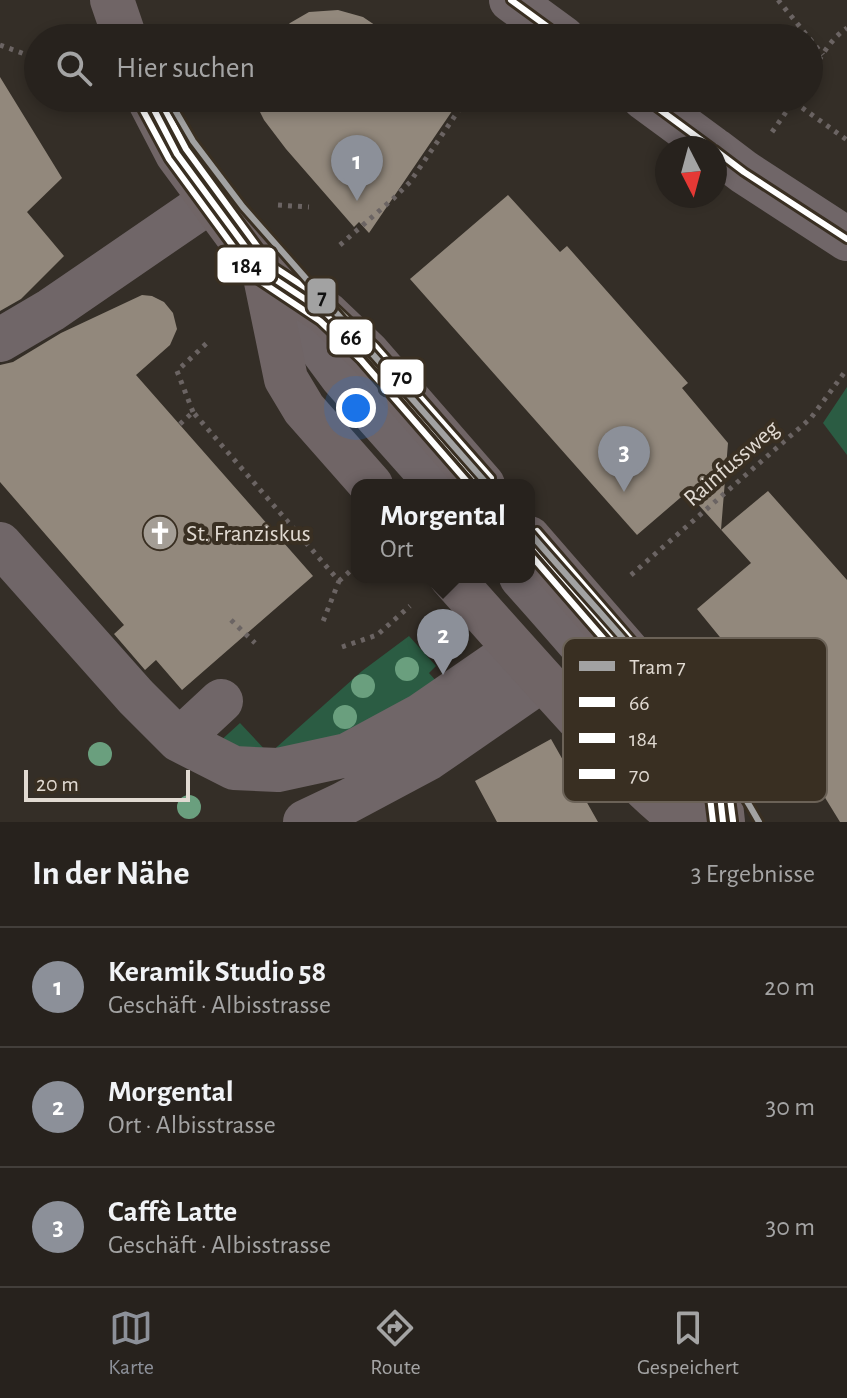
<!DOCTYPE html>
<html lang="de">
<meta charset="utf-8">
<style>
body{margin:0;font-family:"Alegreya Sans",sans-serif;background:#2f2a26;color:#f1f3f6}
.compass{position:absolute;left:655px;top:136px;width:72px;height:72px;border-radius:50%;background:#27221d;box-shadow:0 4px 12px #0003;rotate:174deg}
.scale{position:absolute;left:24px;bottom:20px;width:166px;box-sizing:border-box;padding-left:8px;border:4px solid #e1dad2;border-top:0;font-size:22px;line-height:28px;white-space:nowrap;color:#e1dad2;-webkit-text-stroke:6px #392f22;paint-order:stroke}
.you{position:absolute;left:356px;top:408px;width:28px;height:28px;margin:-20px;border:6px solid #fff;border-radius:50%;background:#1a73e8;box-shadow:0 0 0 12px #1a73e833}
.badge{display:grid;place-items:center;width:52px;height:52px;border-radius:50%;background:#8c9099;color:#fff;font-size:26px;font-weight:700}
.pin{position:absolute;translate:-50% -66px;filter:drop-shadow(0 2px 4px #0008)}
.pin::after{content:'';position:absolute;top:42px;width:28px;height:24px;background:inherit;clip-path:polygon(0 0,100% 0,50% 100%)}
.popup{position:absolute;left:351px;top:479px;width:184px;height:104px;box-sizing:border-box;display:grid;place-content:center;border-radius:16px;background:#27221d;filter:drop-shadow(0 2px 6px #0005);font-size:26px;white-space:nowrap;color:#a4a4a4}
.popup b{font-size:30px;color:#f1f3f6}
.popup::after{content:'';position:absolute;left:50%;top:100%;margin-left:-16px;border:16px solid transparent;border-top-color:#27221d}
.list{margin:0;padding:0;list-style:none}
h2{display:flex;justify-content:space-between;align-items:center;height:104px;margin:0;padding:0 32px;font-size:34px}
h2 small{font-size:26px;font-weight:400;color:#a4a4a4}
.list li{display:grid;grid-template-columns:52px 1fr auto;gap:24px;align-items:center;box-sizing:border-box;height:120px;padding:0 32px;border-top:2px solid #433f3b}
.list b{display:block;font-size:30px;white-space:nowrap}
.list p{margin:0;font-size:26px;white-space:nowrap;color:#a4a4a4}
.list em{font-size:26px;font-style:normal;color:#a4a4a4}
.icon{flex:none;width:44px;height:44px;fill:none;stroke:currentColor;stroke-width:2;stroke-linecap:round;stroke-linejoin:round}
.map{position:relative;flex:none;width:847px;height:822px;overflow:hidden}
.search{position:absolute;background:#27221d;box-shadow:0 4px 12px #0003;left:24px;right:24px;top:24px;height:88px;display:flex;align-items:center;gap:20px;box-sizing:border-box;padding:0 28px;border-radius:44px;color:#a4a4a4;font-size:30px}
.sheet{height:464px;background:#27221d}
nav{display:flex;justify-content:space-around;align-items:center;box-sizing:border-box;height:112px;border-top:2px solid #433f3b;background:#27221d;font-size:22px;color:#a4a4a4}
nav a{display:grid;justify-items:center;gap:4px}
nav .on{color:#8c9099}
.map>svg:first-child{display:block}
.green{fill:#2b5c43}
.building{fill:#92887c}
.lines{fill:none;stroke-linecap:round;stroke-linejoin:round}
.path{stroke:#6b6463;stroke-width:5;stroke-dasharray:4 6;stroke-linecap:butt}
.minor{stroke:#706668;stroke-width:44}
.major{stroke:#706566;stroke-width:44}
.bus-1-casing{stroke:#392f22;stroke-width:12}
.bus-2-casing{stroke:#392f22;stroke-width:12}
.bus-3-casing{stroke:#392f22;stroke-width:12}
.bus-1{stroke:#fff;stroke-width:6}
.bus-2{stroke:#fff;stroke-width:6}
.bus-3{stroke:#fff;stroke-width:6}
.tram-1-casing{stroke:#392f22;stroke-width:12}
.tram-1{stroke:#a2a2a2;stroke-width:6}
.tree{fill:#6a9f7e}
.labels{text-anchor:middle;stroke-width:8;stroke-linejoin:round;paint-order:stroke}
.street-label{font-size:24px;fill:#e1dad2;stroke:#392f22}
.poi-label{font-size:24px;fill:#e1dad2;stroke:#392f22;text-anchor:start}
.key{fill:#392f22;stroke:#6b6257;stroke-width:2}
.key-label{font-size:22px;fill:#e1dad2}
.line-badge{stroke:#392f22;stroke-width:3}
.pale-badge-label{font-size:22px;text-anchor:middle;font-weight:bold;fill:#111}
</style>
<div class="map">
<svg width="847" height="822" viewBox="0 0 847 822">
<rect width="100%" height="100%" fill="#342e27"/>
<!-- green -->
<path class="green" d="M847 387V455L823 423Z
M409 636 436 666 429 673 438 683C429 691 420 701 410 708 383 728 290 766 258 760 244 757 230 750 218 743L240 723 269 754 362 671Z"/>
<!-- building -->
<path class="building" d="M338 10 363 17 394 38H275L290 23 309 12Z
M0 77 62 178 27 212 64 256 21 299 0 311Z
M253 98H461L369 233 359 222 354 227 286 149 264 120Z
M508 195 560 252 567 246 688 383 682 388 728 443 721 530 768 491 847 580V822H840L746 669 697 609 751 563 687 492 637 535 410 279Z
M142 295 152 296 164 302 173 313 177 329 170 345 136 375 313 576 182 690 156 660 145 670 114 634 124 625 0 482V365L13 362 61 333Z
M551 739 598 822H497L475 781Z"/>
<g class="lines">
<!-- path -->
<path class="path" d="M778 0 823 55
M0 45 30 56
M809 77C819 60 830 39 847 28
M794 102 847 140
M772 132 796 98
M278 205 309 207
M340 245 394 198 410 182 467 98
M193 412 177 371 210 340
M180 424 193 412 339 581 322 624
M631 575 811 418 847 369
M339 581 357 565
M231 620 255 643
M342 647 377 635 410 606"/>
<!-- minor -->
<path class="minor" d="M511 0 563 38
M644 98 712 148
M715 150 744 172 847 239
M268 277 342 377 438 485
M0 340 51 310 210 201
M0 544 136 697 179 740 234 768 278 770 347 755 421 715 495 664
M521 577C558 618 594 660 630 702 662 740 692 778 715 822
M179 740 221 701
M305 822 343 804 429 758 542 680"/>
<!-- major -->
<path class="major" d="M112 0 125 38
M148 98 177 154 264 272 326 313 368 353 483 485
M264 272 286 379 304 409 371 485
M529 538 689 722 719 786 723 822
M451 577C499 631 547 685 596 738 622 765 655 802 686 822"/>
<defs>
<path id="bus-1" d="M511 0 563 38
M148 98 177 154 264 272 326 313 368 353 483 485
M644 98 712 148
M715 150 744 172 847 239
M529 538 689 722 719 786 723 822"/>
<path id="bus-2" d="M139 103 169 159 257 279 320 321 361 360 470 485
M529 553 681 728 709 789 713 822"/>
<path id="bus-3" d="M159 98 186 149 271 265 332 305 375 346 491 478
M537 531 697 716 728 783 733 821"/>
</defs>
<!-- bus-1 casing -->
<use href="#bus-1" class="bus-1-casing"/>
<!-- bus-2 casing -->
<use href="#bus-2" class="bus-2-casing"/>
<!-- bus-3 casing -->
<use href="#bus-3" class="bus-3-casing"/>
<!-- bus-1 -->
<use href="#bus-1" class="bus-1"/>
<!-- bus-2 -->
<use href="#bus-2" class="bus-2"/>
<!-- bus-3 -->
<use href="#bus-3" class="bus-3"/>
<defs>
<path id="tram-1" d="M168 98 193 141 243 207 488 485
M529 532C609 625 699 714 759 822"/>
</defs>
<!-- tram-1 casing -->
<use href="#tram-1" class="tram-1-casing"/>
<!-- tram-1 -->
<use href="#tram-1" class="tram-1"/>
</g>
<!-- trees -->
<g class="tree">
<circle cx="407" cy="669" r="12"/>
<circle cx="363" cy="686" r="12"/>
<circle cx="345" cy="717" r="12"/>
<circle cx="100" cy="754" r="12"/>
<circle cx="189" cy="807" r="12"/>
</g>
<!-- icons -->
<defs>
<symbol id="church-disc" viewBox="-11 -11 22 22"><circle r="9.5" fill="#a49e96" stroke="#392f22"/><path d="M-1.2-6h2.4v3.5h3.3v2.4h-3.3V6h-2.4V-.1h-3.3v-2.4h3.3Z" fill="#fff"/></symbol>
</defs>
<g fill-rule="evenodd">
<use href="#church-disc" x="140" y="513" width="40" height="40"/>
</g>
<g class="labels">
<!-- street labels -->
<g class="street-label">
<text transform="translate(731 463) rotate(-41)" y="8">Rainfussweg</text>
</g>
<!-- poi labels -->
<g class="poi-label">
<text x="186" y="541">St. Franziskus</text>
</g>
</g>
<!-- legend -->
<rect x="563" y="638" width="264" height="164" rx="12" class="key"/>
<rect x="579" y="661" width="36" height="10" fill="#a2a2a2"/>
<rect x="579" y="697" width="36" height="10" fill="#fff"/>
<rect x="579" y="733" width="36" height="10" fill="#fff"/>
<rect x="579" y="769" width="36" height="10" fill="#fff"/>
<g class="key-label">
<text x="629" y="674">Tram 7</text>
<text x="629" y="710">66</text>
<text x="629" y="746">184</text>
<text x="629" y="782">70</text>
</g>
<g class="line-badge">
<rect x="216" y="246" width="61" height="38" rx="8" fill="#fff"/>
<rect x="306" y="277" width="31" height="38" rx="8" fill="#a2a2a2"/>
<rect x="328" y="318" width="46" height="38" rx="8" fill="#fff"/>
<rect x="379" y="358" width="46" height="38" rx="8" fill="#fff"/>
</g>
<g class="pale-badge-label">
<text x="247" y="273">184</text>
<text x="322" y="304">7</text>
<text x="351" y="345">66</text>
<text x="402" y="384">70</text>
</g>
</svg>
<svg class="compass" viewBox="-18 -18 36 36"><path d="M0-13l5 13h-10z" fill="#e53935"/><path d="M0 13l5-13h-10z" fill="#a4a4a4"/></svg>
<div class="scale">20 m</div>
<div class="you"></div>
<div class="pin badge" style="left:357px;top:201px">1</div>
<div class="pin badge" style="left:443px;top:675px">2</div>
<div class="popup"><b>Morgental</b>Ort</div>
<div class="pin badge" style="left:624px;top:492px">3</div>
<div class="search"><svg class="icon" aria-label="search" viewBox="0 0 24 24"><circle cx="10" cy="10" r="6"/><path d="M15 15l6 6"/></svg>Hier suchen</div>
</div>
<section class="sheet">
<h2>In der Nähe<small>3 Ergebnisse</small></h2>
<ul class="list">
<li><span class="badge">1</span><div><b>Keramik Studio 58</b><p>Geschäft · Albisstrasse</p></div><em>20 m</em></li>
<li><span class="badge">2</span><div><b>Morgental</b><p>Ort · Albisstrasse</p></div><em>30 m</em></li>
<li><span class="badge">3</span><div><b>Caffè Latte</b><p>Geschäft · Albisstrasse</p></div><em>30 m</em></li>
</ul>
</section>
<nav>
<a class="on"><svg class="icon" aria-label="map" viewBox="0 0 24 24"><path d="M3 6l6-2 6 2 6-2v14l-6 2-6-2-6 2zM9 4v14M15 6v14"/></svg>Karte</a>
<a><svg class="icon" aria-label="directions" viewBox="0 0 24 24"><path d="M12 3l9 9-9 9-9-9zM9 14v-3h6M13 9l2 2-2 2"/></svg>Route</a>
<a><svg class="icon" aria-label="saved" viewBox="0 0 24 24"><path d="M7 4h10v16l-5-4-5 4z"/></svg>Gespeichert</a>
</nav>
